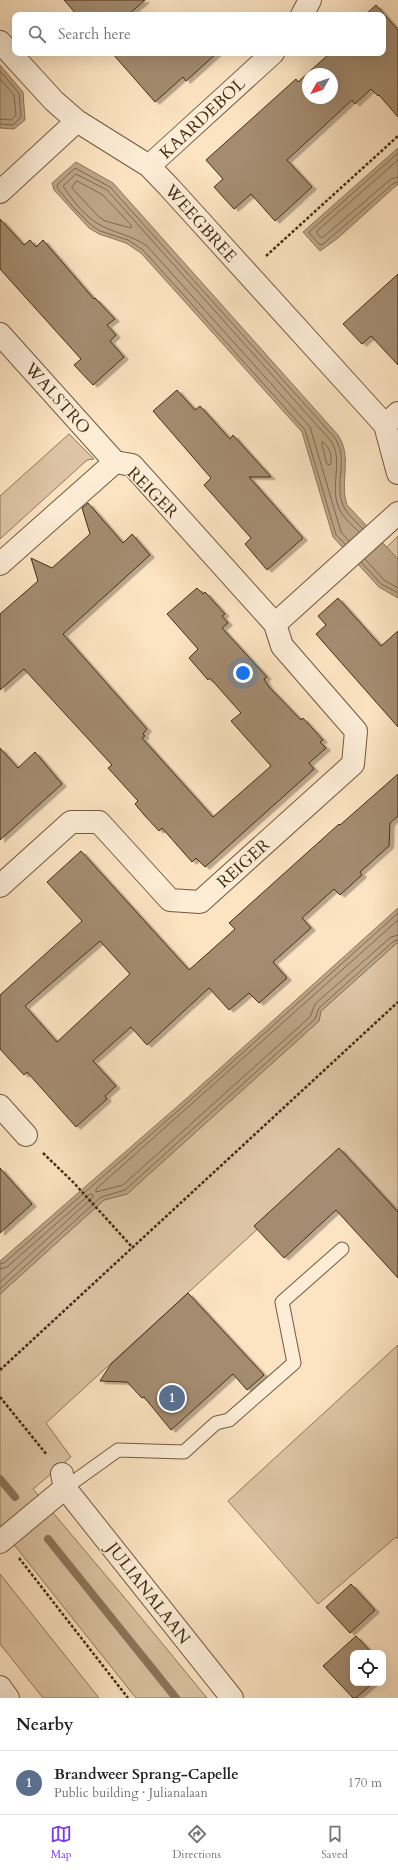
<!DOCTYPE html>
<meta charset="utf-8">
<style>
body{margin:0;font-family:Cardo,serif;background:#f6f6f6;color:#202124}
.controls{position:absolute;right:12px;bottom:12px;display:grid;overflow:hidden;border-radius:8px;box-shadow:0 4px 16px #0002}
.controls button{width:36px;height:36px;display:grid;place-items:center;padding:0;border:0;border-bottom:1px solid #e0e0e0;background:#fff;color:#202124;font:20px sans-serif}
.compass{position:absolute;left:302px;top:68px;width:36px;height:36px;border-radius:50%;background:#fff;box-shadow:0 4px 16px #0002;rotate:230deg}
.you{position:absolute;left:243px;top:673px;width:14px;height:14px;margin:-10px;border:3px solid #fff;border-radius:50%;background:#1a73e8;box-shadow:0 0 0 6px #1a73e833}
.badge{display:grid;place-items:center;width:26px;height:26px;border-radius:50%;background:#7c3aed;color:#fff;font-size:13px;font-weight:700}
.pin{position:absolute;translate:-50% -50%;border:2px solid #fff;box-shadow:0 1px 4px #0006}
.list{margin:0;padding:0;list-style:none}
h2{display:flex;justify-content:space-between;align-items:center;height:52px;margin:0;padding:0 16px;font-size:17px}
h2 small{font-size:13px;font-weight:400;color:#757577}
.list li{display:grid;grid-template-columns:26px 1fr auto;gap:12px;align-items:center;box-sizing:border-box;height:64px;padding:0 16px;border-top:1px solid #e0e0e0}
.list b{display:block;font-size:15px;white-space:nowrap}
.list p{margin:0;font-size:13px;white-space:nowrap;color:#757577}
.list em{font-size:13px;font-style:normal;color:#757577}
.icon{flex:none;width:22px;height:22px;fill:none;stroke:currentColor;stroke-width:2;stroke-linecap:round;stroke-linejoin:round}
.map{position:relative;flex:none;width:398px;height:1698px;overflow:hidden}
.search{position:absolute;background:#fff;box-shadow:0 4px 16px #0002;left:12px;right:12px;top:12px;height:44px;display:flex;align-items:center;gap:10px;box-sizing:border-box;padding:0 14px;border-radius:8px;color:#757577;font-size:15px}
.sheet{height:116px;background:#fff}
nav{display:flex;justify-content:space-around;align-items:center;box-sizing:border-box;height:56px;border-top:1px solid #e0e0e0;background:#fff;font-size:11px;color:#757577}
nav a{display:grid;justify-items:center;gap:2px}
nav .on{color:#7c3aed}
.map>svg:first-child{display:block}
.green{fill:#ddc4a4;stroke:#90785d}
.water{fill:#bda587;stroke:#8d755a}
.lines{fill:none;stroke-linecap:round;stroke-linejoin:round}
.shore{stroke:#80694e;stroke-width:1}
.stream{stroke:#8d755a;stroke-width:8}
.building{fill:#a48c6f;stroke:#442d16;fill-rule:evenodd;filter:url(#shadow)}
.service-casing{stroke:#725a41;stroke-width:15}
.minor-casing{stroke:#725a41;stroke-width:24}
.tertiary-casing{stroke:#725a41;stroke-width:24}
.path{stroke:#442d16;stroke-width:2.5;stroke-dasharray:3 2;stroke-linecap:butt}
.service{stroke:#fdedd7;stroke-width:13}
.minor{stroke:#fdedd7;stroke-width:22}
.tertiary{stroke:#fdedd7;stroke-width:22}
.labels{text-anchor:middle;stroke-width:3;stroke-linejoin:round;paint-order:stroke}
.street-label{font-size:17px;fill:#442d16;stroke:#fdedd7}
</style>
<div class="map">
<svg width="398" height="1698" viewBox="0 0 398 1698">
<defs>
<filter id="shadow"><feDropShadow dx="4.5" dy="2.5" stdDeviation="0" flood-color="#0004"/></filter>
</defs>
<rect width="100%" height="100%" fill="#fce3c1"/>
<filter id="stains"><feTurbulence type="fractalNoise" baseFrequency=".005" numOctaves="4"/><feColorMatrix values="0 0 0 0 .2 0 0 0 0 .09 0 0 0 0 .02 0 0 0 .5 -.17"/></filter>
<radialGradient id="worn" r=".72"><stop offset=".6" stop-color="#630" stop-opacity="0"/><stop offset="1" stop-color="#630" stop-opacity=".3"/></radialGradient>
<!-- green -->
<path class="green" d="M69 434 94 459 87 460 0 539V496Z
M398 536V559L386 548Z
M398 942V1276L311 1180 46 1423 71 1457 33 1489 129 1603 207 1698H136L0 1527V1294L104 1200 127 1194 319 1021 321 1011Z
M398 1345V1539L396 1537 318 1604 228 1501Z
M0 1574 99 1698H43L0 1644Z"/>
<!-- water -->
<path class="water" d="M0 65 23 92 25 120 14 129 0 128Z
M398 148V184L338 238 320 251 303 232Z
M76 162 113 183 338 435C353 458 339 481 347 505L398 559V598L379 587 333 537 302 432 141 253 126 243 99 234 89 228 54 190 52 183Z
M398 908V942L321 1011 319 1021 127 1194 104 1200 0 1294V1261L187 1098Z"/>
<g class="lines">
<!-- shore -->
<path class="shore" d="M0 71 19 93 21 117 13 125 0 124
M0 79 14 95 16 115 11 120 0 119
M398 153 310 231 309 233 319 244 322 245 394 183 398 182
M398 160 317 231V234L322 238 391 179 398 177
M77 181 103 195 131 225V228L105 221 98 216 72 188Z
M323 442C330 447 333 458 330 465L327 464 322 445Z
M349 541 341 532 310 427 147 246C131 235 118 234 102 226 87 219 72 200 63 186L76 174 107 190 331 441C344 461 329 487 339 508 342 517 352 525 359 532
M345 544 336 535 305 430 143 250 128 240 100 231 91 225 73 207 58 189 57 185 75 168 110 187 335 438C349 459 334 483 343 505 346 513 356 522 363 529
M365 559 384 580 398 588
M361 562 381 584 398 593
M398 920 96 1189V1192L123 1185 310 1017 315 1004 391 937 398 935
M0 1264 4 1263 189 1101 398 913
M0 1269 7 1267 90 1194 93 1195V1197L0 1282
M0 1289 101 1197 125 1190 315 1019 319 1008 394 941 398 940"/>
<!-- stream -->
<path class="stream" d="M0 1479 15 1497
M48 1539 176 1698"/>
</g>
<!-- building -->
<path class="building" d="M64 0H145L128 15H77Z
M376 5 398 30V117L379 95 378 96 371 89 355 104 352 100 287 160 312 187 275 221 251 194 234 209 214 187 223 179 206 160 296 79 298 82 330 53H383V15H365ZM308 74H332V98H308Z
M112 53H217L186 81 183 77 155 102Z
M0 219 24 245 30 240 36 247 43 240 94 299 95 298 115 319 107 325 116 335 110 341 124 357 93 385 74 365 81 359 0 269Z
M398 274V365L371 336 362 344 343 324Z
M177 390 195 410 200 406 230 439 233 435 271 477H249L303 538 267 570 245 544 251 538 204 485 211 478 153 411Z
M88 503 123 543 132 534 150 555 63 634 147 729 143 734 145 736 142 738 213 817 271 766 231 721 241 713 210 678 208 680 189 658 198 649 167 614 197 588 203 594 205 592 225 614 222 616 228 623 222 628 267 677 264 679 269 687 301 720 303 718 323 740 320 742 326 748 309 763 314 769 205 867 196 858 192 862 162 828 159 831 145 816 135 804 138 801 108 768 112 765 24 669 0 690V614L38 581 31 558 52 568 90 534 82 508Z
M338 598 381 646 398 631V727L316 634 326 625 318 616Z
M0 748 18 768 35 752 62 784 0 840Z
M398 774V816L390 823 389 846 360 872 362 875 340 895 334 889 302 918 311 928 273 962 287 978 259 1003 249 993 229 1010 209 988 147 1045 131 1027 93 1061 116 1086 105 1096 107 1099 76 1127 27 1072 24 1075 0 1049V995L82 921 47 882 81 851 189 970 235 929 229 923 339 824 340 825ZM100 941 130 974 57 1042 25 1006Z
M339 1148 398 1212V1278L336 1210 284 1258 254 1226Z
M0 1168 32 1204 0 1233Z
M188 1293 264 1375 247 1390 233 1374 171 1430 144 1397 142 1398 127 1382 100 1381 111 1364Z
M351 1584 375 1610 350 1633 326 1607Z
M356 1636 372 1653H353V1683H373L356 1698H353L323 1666Z"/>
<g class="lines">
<defs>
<path id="service" d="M65 1488 118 1450 184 1452 216 1423 229 1420 294 1363 282 1302 342 1249"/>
<path id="minor" d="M302 15 310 0
M0 42 54 101 77 121 149 166 169 187 385 425 398 473
M149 166 273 53
M0 192 77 121
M0 334 115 462
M385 425 398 413
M0 564 115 462
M275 624 398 513
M0 886 71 822H99L170 900 200 902 353 764 356 731 282 646 275 624 132 465 115 462
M0 1106 26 1135
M62 1474 65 1488 232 1698
M0 1542 65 1488"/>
<path id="tertiary" d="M0 1687 8 1698"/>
</defs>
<!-- service casing -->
<use href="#service" class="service-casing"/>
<!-- minor casing -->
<use href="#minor" class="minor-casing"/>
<!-- tertiary casing -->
<use href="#tertiary" class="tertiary-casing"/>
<!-- path -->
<path class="path" d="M266 256 398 136
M43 1153 74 1183 133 1248
M0 1370 398 1002
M0 1397 47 1455
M19 1558 128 1698"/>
<!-- service -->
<use href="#service" class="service"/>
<!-- minor -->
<use href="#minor" class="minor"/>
<!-- tertiary -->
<use href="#tertiary" class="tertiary"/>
</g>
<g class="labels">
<!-- street labels -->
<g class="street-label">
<text transform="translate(202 118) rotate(-43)" y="6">KAARDEBOL</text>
<text transform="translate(201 223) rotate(48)" y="6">WEEGBREE</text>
<text transform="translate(58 398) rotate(48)" y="6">WALSTRO</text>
<text transform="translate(153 492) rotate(45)" y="6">REIGER</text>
<text transform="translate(243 863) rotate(-42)" y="6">REIGER</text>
<text transform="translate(149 1593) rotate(52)" y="6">JULIANALAAN</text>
</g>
</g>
<rect width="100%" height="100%" filter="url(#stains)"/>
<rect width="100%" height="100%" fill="url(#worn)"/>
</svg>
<div class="controls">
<button><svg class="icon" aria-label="locate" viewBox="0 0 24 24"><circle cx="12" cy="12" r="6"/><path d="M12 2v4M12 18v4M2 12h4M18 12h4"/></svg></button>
</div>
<svg class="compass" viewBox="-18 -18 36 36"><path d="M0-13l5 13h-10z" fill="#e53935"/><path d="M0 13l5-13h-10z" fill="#757577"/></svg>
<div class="you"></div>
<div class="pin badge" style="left:172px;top:1398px;background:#5c6f8a">1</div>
<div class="search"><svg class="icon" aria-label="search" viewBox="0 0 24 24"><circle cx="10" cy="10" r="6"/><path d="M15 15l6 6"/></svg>Search here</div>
</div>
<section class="sheet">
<h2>Nearby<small></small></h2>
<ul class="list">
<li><span class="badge" style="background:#5c6f8a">1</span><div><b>Brandweer Sprang-Capelle</b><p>Public building · Julianalaan</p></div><em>170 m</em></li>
</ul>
</section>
<nav>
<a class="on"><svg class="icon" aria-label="map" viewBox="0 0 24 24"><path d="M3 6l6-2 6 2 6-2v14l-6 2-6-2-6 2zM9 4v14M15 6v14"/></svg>Map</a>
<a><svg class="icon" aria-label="directions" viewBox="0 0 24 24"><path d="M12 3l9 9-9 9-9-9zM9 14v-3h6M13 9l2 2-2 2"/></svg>Directions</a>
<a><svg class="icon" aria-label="saved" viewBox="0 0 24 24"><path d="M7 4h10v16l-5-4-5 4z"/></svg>Saved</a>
</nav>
